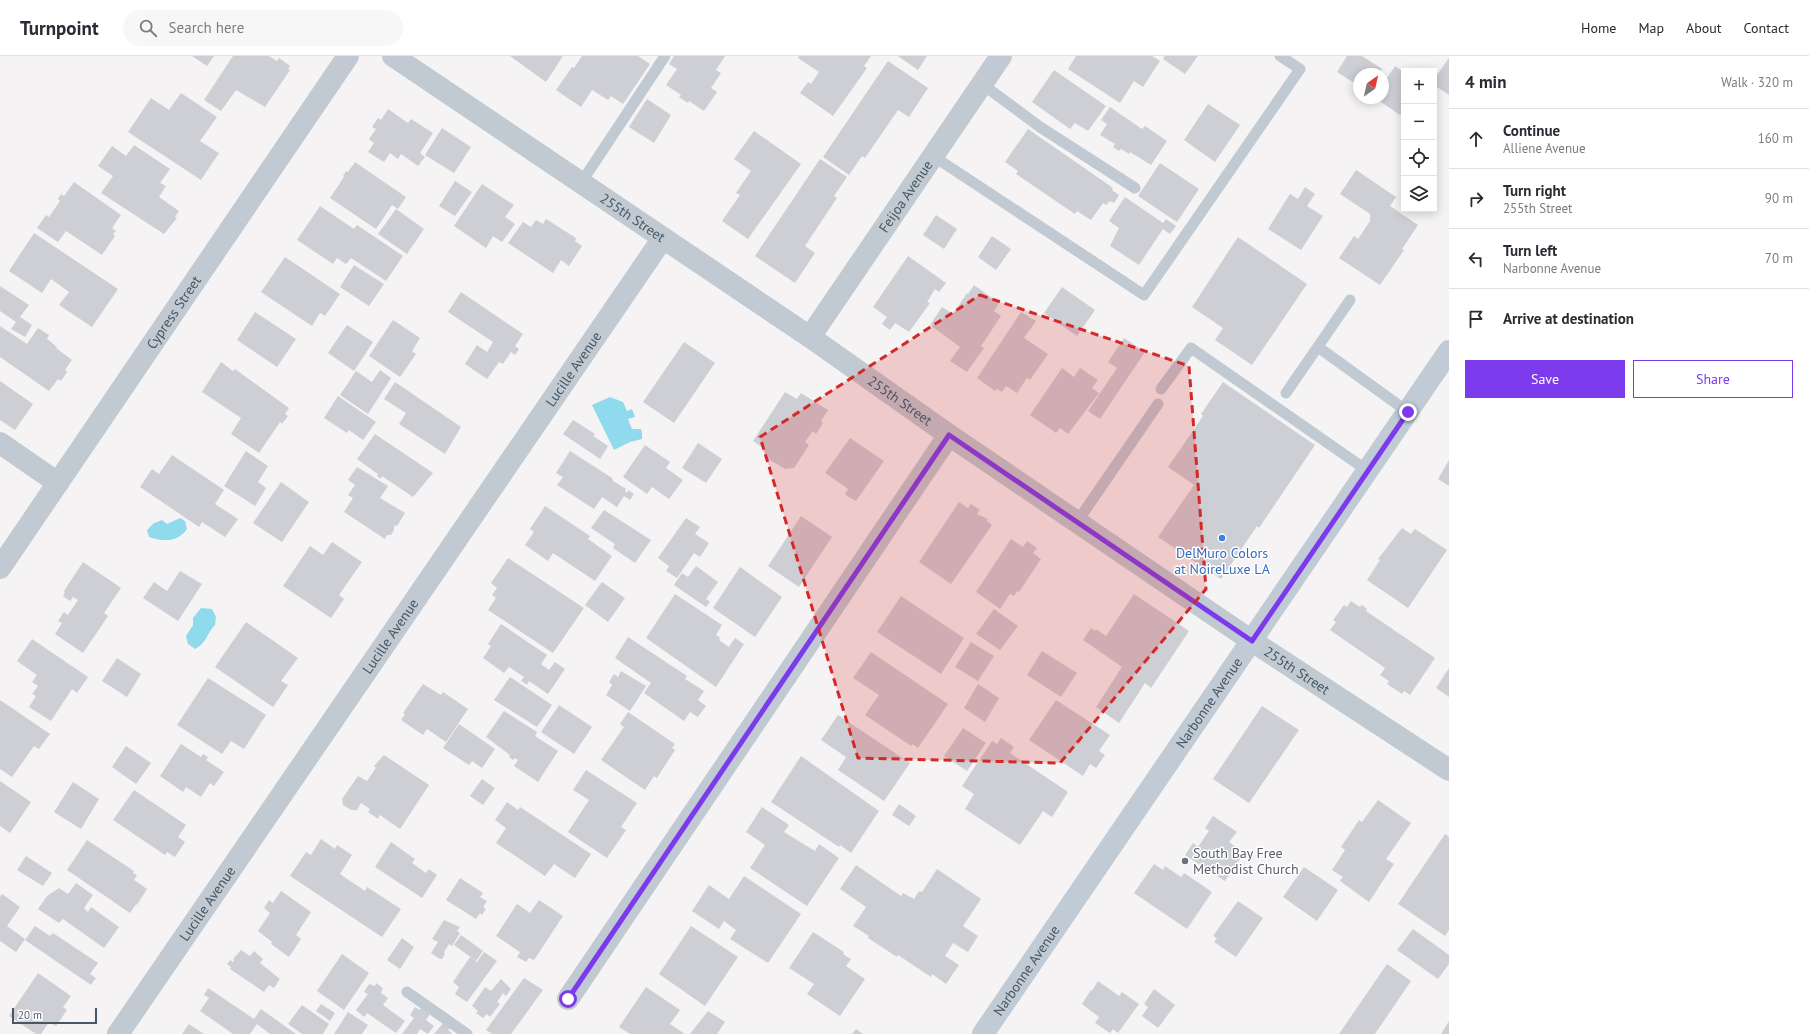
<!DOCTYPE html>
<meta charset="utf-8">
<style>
body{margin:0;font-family:"PT Sans",sans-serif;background:#f7f7f7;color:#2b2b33}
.controls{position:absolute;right:12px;top:12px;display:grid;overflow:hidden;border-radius:0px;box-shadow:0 2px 10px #0003}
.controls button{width:36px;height:36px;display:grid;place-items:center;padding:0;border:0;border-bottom:1px solid #e1e1e2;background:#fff;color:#2b2b33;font:20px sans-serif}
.compass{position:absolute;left:1353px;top:12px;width:36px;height:36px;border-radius:50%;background:#fff;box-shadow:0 2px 10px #0003;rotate:34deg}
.scale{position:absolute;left:12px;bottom:10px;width:85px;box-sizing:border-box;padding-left:4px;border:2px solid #4a5661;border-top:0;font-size:11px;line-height:14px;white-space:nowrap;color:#4a5661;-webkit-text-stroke:3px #fff;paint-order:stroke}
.stop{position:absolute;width:12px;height:12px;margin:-9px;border:3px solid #7c3aed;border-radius:50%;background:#fff}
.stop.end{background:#7c3aed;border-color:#fff;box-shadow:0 1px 4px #0008}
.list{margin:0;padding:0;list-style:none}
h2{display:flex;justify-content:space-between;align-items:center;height:52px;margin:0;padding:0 16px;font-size:17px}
h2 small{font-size:13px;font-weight:400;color:#7c7c81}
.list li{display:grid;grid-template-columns:26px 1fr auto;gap:12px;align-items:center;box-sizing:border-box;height:60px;padding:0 16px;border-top:1px solid #e1e1e2}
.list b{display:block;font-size:15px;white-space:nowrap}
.list p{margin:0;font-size:13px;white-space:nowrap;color:#7c7c81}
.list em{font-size:13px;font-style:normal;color:#7c7c81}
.actions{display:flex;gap:8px;padding:12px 16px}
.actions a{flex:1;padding:9px 0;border:1px solid #7c3aed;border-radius:0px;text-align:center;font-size:14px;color:#7c3aed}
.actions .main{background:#7c3aed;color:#fff}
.icon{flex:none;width:22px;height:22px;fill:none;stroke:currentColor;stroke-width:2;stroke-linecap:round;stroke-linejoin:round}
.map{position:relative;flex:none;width:1449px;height:978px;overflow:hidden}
header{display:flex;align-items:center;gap:24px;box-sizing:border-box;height:56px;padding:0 20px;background:#fff;border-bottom:1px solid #e1e1e2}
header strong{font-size:19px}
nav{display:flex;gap:22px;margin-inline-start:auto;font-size:14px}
.search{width:280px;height:36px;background:#f7f7f7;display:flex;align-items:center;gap:10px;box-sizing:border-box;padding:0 14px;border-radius:22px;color:#7c7c81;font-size:15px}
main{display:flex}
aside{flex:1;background:#fff}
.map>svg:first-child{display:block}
.water{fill:#90daee}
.building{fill:#cdcfd5}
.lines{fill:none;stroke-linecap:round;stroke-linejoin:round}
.service{stroke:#c1cad2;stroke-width:11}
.minor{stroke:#c1cad2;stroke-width:22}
.tertiary{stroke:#c1cad2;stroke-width:22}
.secondary{stroke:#c1cbd6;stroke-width:22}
.route{stroke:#7c3aed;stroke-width:5}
.marked{fill:#d62828;fill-opacity:0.2;stroke:#d62828;stroke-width:3;stroke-dasharray:8 5;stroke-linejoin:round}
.shop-dot{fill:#3f7fe0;stroke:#fff;stroke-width:1.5}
.worship-dot{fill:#6b7280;stroke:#fff;stroke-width:1.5}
.labels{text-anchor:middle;stroke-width:3;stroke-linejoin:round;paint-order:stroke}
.street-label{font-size:14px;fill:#4a5661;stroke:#fff}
.shop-label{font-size:14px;fill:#366cbe;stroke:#fff}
.worship-label{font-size:14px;fill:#5b616d;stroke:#fff;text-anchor:start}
</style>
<header>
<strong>Turnpoint</strong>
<div class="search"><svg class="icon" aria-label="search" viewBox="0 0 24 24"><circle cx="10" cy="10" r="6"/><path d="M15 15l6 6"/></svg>Search here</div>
<nav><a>Home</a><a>Map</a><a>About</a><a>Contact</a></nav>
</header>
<main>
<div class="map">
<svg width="1449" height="978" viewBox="0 0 1449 978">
<rect width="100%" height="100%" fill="#f5f3f3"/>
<!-- water -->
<path class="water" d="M610 341 623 346 627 355 632 353 635 361 628 363 632 373H641L642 377V383L630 386 614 394 592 349Z
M180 462 185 465 187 473C178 486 164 486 149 481L147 474 154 467 162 464 167 468Z
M201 552 212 553 216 561 215 569C207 577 206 588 195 593L188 588 186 580 193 569V562Z"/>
<!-- building -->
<path class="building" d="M192 0H214L207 10Z
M233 0H269L277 5 279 2 290 10 288 13 290 14 265 51 236 34 221 55 204 44Z
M510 0H563L546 26Z
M582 0H638L650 8 623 48 611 40 608 44 592 34 581 51 556 34 572 11 574 12Z
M674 0H725L716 14 721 17 711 32 717 36 704 55 689 45 688 47 679 41 681 39 666 29 677 13 669 8Z
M799 0H871L864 10 867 12 833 60 800 37 808 26 811 28 819 16 798 2Z
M898 0H927L918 14Z
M1076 0H1152L1160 5 1143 31 1134 25 1120 47 1068 13Z
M1165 0H1198L1185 18 1163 3Z
M1347 0H1362L1382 13 1378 18H1359V30L1337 16Z
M1449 2V39L1434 29V23Z
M888 5 928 32 909 61 898 54 865 102 862 100 849 119 823 101Z
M1395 10 1404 16V54L1400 59 1375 42H1383V28Z
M1054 14 1106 50 1088 75 1075 67 1070 73 1032 46Z
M181 37 217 61 200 85 219 97 201 124 128 76 151 42 169 54Z
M647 43 671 59 654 87 629 71Z
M1208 48 1240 69 1215 106 1184 84Z
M1110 51 1142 73 1145 70 1167 85 1151 109 1130 96 1129 98 1121 93 1119 95 1113 91 1115 88 1100 79 1107 68 1101 64Z
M388 53 408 67 411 63 433 77 420 97 425 101 418 110 401 98 398 103 390 97 384 106 368 96 374 87 369 83 376 73 372 71 378 62 381 64Z
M442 72 471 91 454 117 425 99Z
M1028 73 1113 132 1112 134 1119 139 1114 147 1110 145 1106 149 1103 147 1091 164 1077 155 1075 158 1016 118 1018 115 1005 106Z
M754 75 801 108 748 183 722 165 740 139 736 137 751 115 734 103Z
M134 89 170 113 160 127 166 130 159 141 179 155 175 161 177 162 164 178 101 137 113 120 98 110 112 90 126 100Z
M820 103 847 121 834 140 837 142 805 190 815 197 795 227 755 200Z
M355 106 406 141 398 153 392 149 376 173 330 142 344 121 343 120 346 115 348 116Z
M1160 107 1199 133 1177 166 1138 140Z
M1356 114 1396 141 1390 150 1418 169 1402 193 1404 194 1380 229 1339 202 1354 180 1358 183 1370 165V158L1340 138Z
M455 125 472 136 455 160 439 150Z
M74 126 121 159 112 172 116 175 113 178 115 180 102 199 66 175 58 186 37 172 46 159 49 161 60 145 58 143 61 138 64 140Z
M482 128 514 149 505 161 515 168 502 186 493 180 486 192 454 170Z
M1305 131 1315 138 1307 150 1323 160 1301 194 1268 173 1290 138 1298 143Z
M1125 141 1163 167 1166 163 1176 170 1170 178 1163 173 1139 209 1110 190 1119 172 1109 165Z
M320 150 354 173 357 169 403 200 386 225 351 202 346 208 337 202 333 208 297 184Z
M396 153 424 173 407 198 378 178Z
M936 159 957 173 944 193 923 179Z
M546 163 576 182 575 185 582 190 569 210 561 204 553 217 508 187 523 166 531 171 536 164 543 168Z
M34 177 118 233 92 271 59 249 69 236 51 223 42 237 9 215Z
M992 180 1011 193 996 214 978 201Z
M1238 181 1307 228 1252 309 1215 284 1223 272 1192 251Z
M908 200 946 227 939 236 935 233 927 246 930 247 909 276 895 267 890 274 882 268 887 261 873 251Z
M285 201 340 238 325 260 320 257 312 270 261 236Z
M354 209 384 228 369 250 340 231Z
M974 229 999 247 994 255 1001 260 981 290 984 292 967 316 950 305 960 291 930 269 942 251 953 258 967 237 968 238Z
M0 230 29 249 20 261 32 269 25 281 11 273 16 266 0 255Z
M1062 231 1095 254 1077 280 1044 257Z
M461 236 523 278 515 290 519 293 515 299 511 296 503 308 499 306 487 323 465 308 477 289 487 296 493 286 448 256Z
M255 256 296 283 277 311 237 284Z
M1021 256 1036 265 1024 282 1048 298 1030 324 1027 322 1017 337 1006 330 1002 336 997 333 995 335 977 322Z
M393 264 420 282 412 295 416 298 400 321 369 300Z
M347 269 373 286 354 315 328 297Z
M0 270 27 288 38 272 49 279 47 283 57 291 56 292 72 304 65 314 67 316 61 325 58 323 49 335 0 301Z
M1124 282 1145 296 1100 363 1088 355 1117 312 1108 306Z
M684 286 715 307 674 367 643 346Z
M221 306 233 315 235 313 289 352 285 358 288 360 282 368 280 366 259 397 231 378 241 362 202 336Z
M1062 312 1074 321 1080 312 1098 324 1092 332 1099 337 1068 378 1060 372 1056 377 1030 359Z
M380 314 391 322 368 358 340 339 356 315 372 326Z
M0 325 33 348 15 374 0 364Z
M395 326 461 371 445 398 399 368 406 357 384 343Z
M1223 326 1315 389 1259 472 1257 470 1221 523 1158 481 1194 429 1168 411 1203 360 1201 358Z
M785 336 797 343 801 337 828 354 821 365 823 367 816 378 813 375 805 386 809 389 794 412 785 413 765 401 763 392 753 385Z
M338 340 376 366 363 384 349 374 347 377 324 362Z
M573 364 595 378 593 380 608 390 600 403 563 378Z
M375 378 433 417 413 441 382 420 381 423 377 420 378 418 357 403Z
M850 382 884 405 856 445 847 440 845 438 848 433 825 417Z
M698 387 722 403 706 427 682 412Z
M645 389 670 406 666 412 683 424 669 443 652 431 647 438 623 421Z
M246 395 268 410 258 426 266 432 255 450 224 430Z
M570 395 612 422 613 425 626 433 625 435 627 437 628 434 634 438 630 444 624 440 617 451 602 441 594 453 557 429 563 421 556 417Z
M172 399 224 434 215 448 238 463 225 481 202 466 199 471 140 431 152 413 159 418Z
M1449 404V430L1438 423Z
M357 411 388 430 380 442 405 457 397 470 395 469 394 471V474L391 479H387L385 483 344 456 353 442 348 439 355 429 348 424Z
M281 426 309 446 282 486 253 467Z
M959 446 968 452 971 448 980 454 977 458 988 463 987 465 992 469 951 528 919 506Z
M545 450 590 480 588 483 612 500 595 525 553 497 548 505 525 489 534 476 530 473Z
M604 454 651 484 635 507 613 492 615 488 591 472Z
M801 460 832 481 799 531 768 510Z
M686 462 700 471 695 478 709 487 700 501 694 497 677 522 666 515 669 510 658 502Z
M1402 472 1411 478 1415 473 1447 494 1408 552 1367 524 1380 504 1378 503Z
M1011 483 1023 491 1027 485 1037 492 1033 497 1041 503 1019 536 1017 535 1014 540 1010 538 1000 553 976 536Z
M332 486 362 506 339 539 344 543 331 562 283 530 310 490 323 499Z
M508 502 584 552 553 597 488 554 496 542 492 539 497 532 491 527Z
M83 506 121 532 104 557 108 560 83 597 55 578 62 567 58 565 64 556 68 559 78 544 73 541 70 545 63 540 65 536 64 535Z
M696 510 718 526 706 543 710 546 706 551 674 529 682 517 688 521Z
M740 511 782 541 755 581 713 552Z
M180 515 202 528 178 565 143 542 154 526 167 535Z
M602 526 625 542 608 566 585 549Z
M675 538 722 569 716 579 720 582 719 584 729 591 735 582 744 588 716 631 646 582Z
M1134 538 1189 575 1151 632 1145 627 1119 667 1096 651 1122 611 1083 584 1091 572 1095 575 1096 573 1106 580Z
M901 540 964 582 941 618 877 576Z
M1351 545 1360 551 1362 549 1367 553 1366 555 1435 602 1410 639 1404 635 1402 638 1387 628 1389 625 1380 619 1385 612 1330 574 1336 566 1333 564 1344 549 1347 551Z
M994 553 1018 570 1000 594 976 578Z
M246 566 298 602 281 625 288 629 273 651 215 611Z
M501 568 547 599 541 608 549 614 555 606 565 613 548 638 529 625 527 629 521 625 524 621 509 611 504 617 483 602 491 590 488 588Z
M628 581 687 620 685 623 704 635 698 644 706 650 698 661 690 656 684 665 644 637 651 627 615 602Z
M32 583 88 621 77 637 72 633 51 665 29 651 36 640 32 638 38 630 32 626 37 619 17 605Z
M971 586 994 600 978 625 955 611Z
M1042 595 1077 617 1061 641 1027 619Z
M871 596 948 648 918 692 912 688 911 690 865 659 879 639 853 622Z
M117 602 141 618 127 641 102 625Z
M1449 612V641L1436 632Z
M621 615 646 630 630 655 606 639 612 629 609 626 614 618 618 621Z
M510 621 552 649 537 671 494 644Z
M208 622 266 659 244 693 231 685 222 698 177 669Z
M423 628 441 639 443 636 468 653 446 686 427 673 423 679 401 664 405 658 403 657Z
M978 628 999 642 985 666 964 652Z
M0 644 50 678 39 693 34 690 12 721 0 713Z
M1056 644 1110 679 1099 695 1105 699 1096 712 1090 708 1083 720 1029 684Z
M559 649 592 671 574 698 541 676Z
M1262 650 1299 674 1249 747 1213 723Z
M504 655 537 676 535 680 558 695 538 726 514 710 518 704 515 702 513 704 509 701 510 699 486 681Z
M628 656 675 688 672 692 675 694 657 722 654 720 645 734 601 704 624 671 620 668Z
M838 659 910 707 884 745 838 714 846 701 821 684Z
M459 668 495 693 482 712 472 705 469 709 443 692Z
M963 672 986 687 967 715 944 700Z
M1001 682 1014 691 1010 697 1068 736 1052 761 1043 755 1020 789 965 753 974 738 962 730 992 685 997 688Z
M181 688 201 701 203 698 208 701 206 704 224 716 214 730 210 727 201 741 186 731 183 736 160 720Z
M126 690 151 707 136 728 112 711Z
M384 699 429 729 400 773 380 759 378 763 368 756 370 753 361 747 357 754H351L343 749 342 743 358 720 367 725 376 712 374 710Z
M801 700 879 755 851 797 840 789 839 791 771 746Z
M586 714 637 747 621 771 626 774 607 802 568 776 589 744 573 734Z
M482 723 495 732 483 749 470 740Z
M0 725 31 746 10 777 0 770Z
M73 726 99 743 81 773 54 756Z
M134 734 186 769 178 781 185 786 175 801 167 796 165 799 113 764Z
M1378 744 1411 767 1386 803 1394 808 1369 846 1340 825 1343 821 1332 814 1345 794 1341 791 1359 764 1362 766Z
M507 746 518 754 520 751 591 798 575 822 554 808 545 820 496 787 506 772 495 764Z
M899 748 916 760 909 770 892 759Z
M762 751 789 769 784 776 815 795 819 788 839 802 807 850 750 812 765 789 746 776Z
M1213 760 1237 776 1229 786 1244 797 1225 825 1185 799 1193 787 1198 791 1209 775 1205 772Z
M1445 778 1449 781V874L1445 880 1398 848Z
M321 783 335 793 337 789 352 799 340 818 365 835 367 831 401 853 382 881 290 820 306 796 311 799Z
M87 784 134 815 133 817 137 819 134 824 147 833 137 849 136 848 130 857 67 814Z
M391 786 415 803 412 807 426 817 429 813 437 819 422 842 375 811Z
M26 800 52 817 43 830 17 814Z
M1154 808 1163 814 1165 810 1181 821 1184 817 1212 836 1187 873 1134 837Z
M856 809 901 840 903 837 914 843 919 835 922 836 937 813 981 843 963 870 978 880 968 896 953 887 945 900 959 909 946 928 932 918 931 921 898 899 897 901 868 882 869 880 853 870 866 851 840 833Z
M1304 811 1338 834 1317 865 1283 841Z
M744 820 801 858 768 907 730 883 736 874 724 865 719 873 692 855 709 829 729 843Z
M460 822 483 837 480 841 487 845 483 851 486 853 482 859 480 857 476 863 446 844Z
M76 827 93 839 84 852 88 856 91 851 119 871 104 892 63 863 59 867 38 853 47 840 59 832 68 838Z
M281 835 311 856 296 879 301 883 289 901 271 888 272 886 258 875 270 857 264 852 269 844 273 847Z
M2 838 20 851 7 870 25 883 16 896 0 885V841Z
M539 844 563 860 534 904 529 902 526 906 517 901 520 896 496 880 517 848 530 857Z
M1238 845 1263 862 1236 901 1214 886 1217 882 1213 880Z
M444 864 460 871 457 875 460 877 452 890 449 888 444 896 445 898 442 903H440L431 897 438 886 432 883Z
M35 870 50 880 53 877 98 907 90 918 96 922 91 929 25 884Z
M691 870 738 901 705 950 659 918Z
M1413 873 1449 899V908L1438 923 1397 894Z
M813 876 844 896 843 898 851 903 846 910 865 923 840 960 807 938 814 928 789 912Z
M461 879 483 895 476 905 454 889Z
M402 882 414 891 400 913 387 904Z
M241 894 250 900 254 895 263 903 260 907 280 923 274 932 269 929 264 936 230 913 231 911 227 908 230 904 233 906 234 904 233 903Z
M484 896 497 905 467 946 455 938 459 931 453 926 470 901 477 906Z
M342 898 369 917 344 954 317 935Z
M1387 908 1411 925 1375 978H1339Z
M38 917 71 940 63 951 67 954 56 970 49 966 41 978H36L9 960Z
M524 922 543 934 511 978H492L486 974Z
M501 923 511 933 506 940 503 937 497 946 500 948 490 961 487 958 483 962 476 957 478 955 472 950 485 931 491 935Z
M1098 925 1119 940 1122 936 1139 948 1118 977 1113 973 1110 977 1095 967 1099 961 1082 948 1091 934 1092 935Z
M376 927 383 932 381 937 388 942 383 949 405 965 396 977 367 957 364 961 356 954 368 938 364 936 369 928 375 930Z
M646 931 680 954 670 968 685 978H630L619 971Z
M208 932 254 963 261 953 296 978H270L257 968 250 978H233L200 955 209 942 204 939Z
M1154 933 1175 949 1158 972 1142 960 1148 951 1144 948Z
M321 948 335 957 330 965 316 955Z
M302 949 329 968 323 978H302L288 968Z
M415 951 420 954 421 952 430 958 426 964 434 970 428 978 420 973 417 978H402L414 962 410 959Z
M708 955 725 966 717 978H690Z
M348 956 368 969 362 978H334Z
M1449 965V978H1441Z
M444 966 451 971 448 974 452 977 451 978H434Z
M189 968 204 978H182Z
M856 973 863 978H852Z"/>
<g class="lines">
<!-- service -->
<path class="service" d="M982 28 1040 71 1135 132
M933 100 1144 239 1300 13 1280 0
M581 127 665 0
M1318 291 1408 356
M1161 333 1191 292 1368 415
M1286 337 1350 244
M1077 466 1158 348
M407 936 467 978"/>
<!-- minor -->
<g class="minor">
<path id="s1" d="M810 281 1001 0"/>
<path d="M0 387 58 427"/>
<path id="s2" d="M0 512 348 0"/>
<path d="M568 943 949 379"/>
<path id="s3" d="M118 978 663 182"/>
</g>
<!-- tertiary -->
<path class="tertiary" id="s4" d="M393 0 810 281 949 379 1252 585 1449 714"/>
<!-- secondary -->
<path class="secondary" id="s5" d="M983 978 1449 295"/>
</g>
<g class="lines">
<!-- route -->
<path class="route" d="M568 943 949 379 1252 585 1408 356"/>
</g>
<!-- marked area -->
<path class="marked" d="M980 239 1189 310 1206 533 1060 707 858 702 760 381Z"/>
<!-- markers -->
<circle class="shop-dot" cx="1222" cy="482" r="4"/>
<circle class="worship-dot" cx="1185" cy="805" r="4"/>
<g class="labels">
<!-- street labels -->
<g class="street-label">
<text dy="5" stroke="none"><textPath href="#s1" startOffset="170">Feijoa Avenue</textPath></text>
<text dy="5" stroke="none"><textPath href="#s4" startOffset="289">255th Street</textPath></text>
<text dy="5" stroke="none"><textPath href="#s2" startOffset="309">Cypress Street</textPath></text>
<text dy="5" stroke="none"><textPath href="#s3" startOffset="806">Lucille Avenue</textPath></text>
<text dy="5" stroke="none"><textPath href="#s4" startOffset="613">255th Street</textPath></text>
<text dy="5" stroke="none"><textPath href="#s3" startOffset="482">Lucille Avenue</textPath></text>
<text dy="5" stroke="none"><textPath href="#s4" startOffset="1093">255th Street</textPath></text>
<text dy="5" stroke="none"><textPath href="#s5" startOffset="401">Narbonne Avenue</textPath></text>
<text dy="5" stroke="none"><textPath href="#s3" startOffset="158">Lucille Avenue</textPath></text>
<text dy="5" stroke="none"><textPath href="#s5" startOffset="77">Narbonne Avenue</textPath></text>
</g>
<!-- shop labels -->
<g class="shop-label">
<text x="1222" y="502">DelMuro Colors<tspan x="1222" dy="16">at NoireLuxe LA</tspan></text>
</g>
<!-- worship labels -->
<g class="worship-label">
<text x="1193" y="802">South Bay Free<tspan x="1193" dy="16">Methodist Church</tspan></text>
</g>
</g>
</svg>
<div class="controls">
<button>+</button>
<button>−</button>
<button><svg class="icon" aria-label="locate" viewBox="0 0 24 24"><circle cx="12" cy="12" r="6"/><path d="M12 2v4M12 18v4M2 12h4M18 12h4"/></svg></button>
<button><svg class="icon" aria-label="layers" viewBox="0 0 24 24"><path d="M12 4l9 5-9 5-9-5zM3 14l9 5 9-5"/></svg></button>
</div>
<svg class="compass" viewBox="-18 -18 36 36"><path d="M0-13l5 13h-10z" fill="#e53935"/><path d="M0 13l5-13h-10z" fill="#7c7c81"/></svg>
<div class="scale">20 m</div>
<div class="stop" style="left:568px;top:943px"></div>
<div class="stop end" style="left:1408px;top:356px"></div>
</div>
<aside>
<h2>4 min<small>Walk · 320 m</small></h2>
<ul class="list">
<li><svg class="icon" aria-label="ahead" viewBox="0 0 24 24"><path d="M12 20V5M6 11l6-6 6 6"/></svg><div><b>Continue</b><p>Alliene Avenue</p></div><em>160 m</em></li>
<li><svg class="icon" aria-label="right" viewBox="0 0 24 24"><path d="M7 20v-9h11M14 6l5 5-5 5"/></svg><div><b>Turn right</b><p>255th Street</p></div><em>90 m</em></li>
<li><svg class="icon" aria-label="left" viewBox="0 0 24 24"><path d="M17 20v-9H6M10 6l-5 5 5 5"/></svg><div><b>Turn left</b><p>Narbonne Avenue</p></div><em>70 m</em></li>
<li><svg class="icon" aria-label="arrive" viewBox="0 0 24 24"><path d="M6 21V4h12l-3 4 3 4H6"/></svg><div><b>Arrive at destination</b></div></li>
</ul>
<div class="actions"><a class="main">Save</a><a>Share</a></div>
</aside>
</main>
